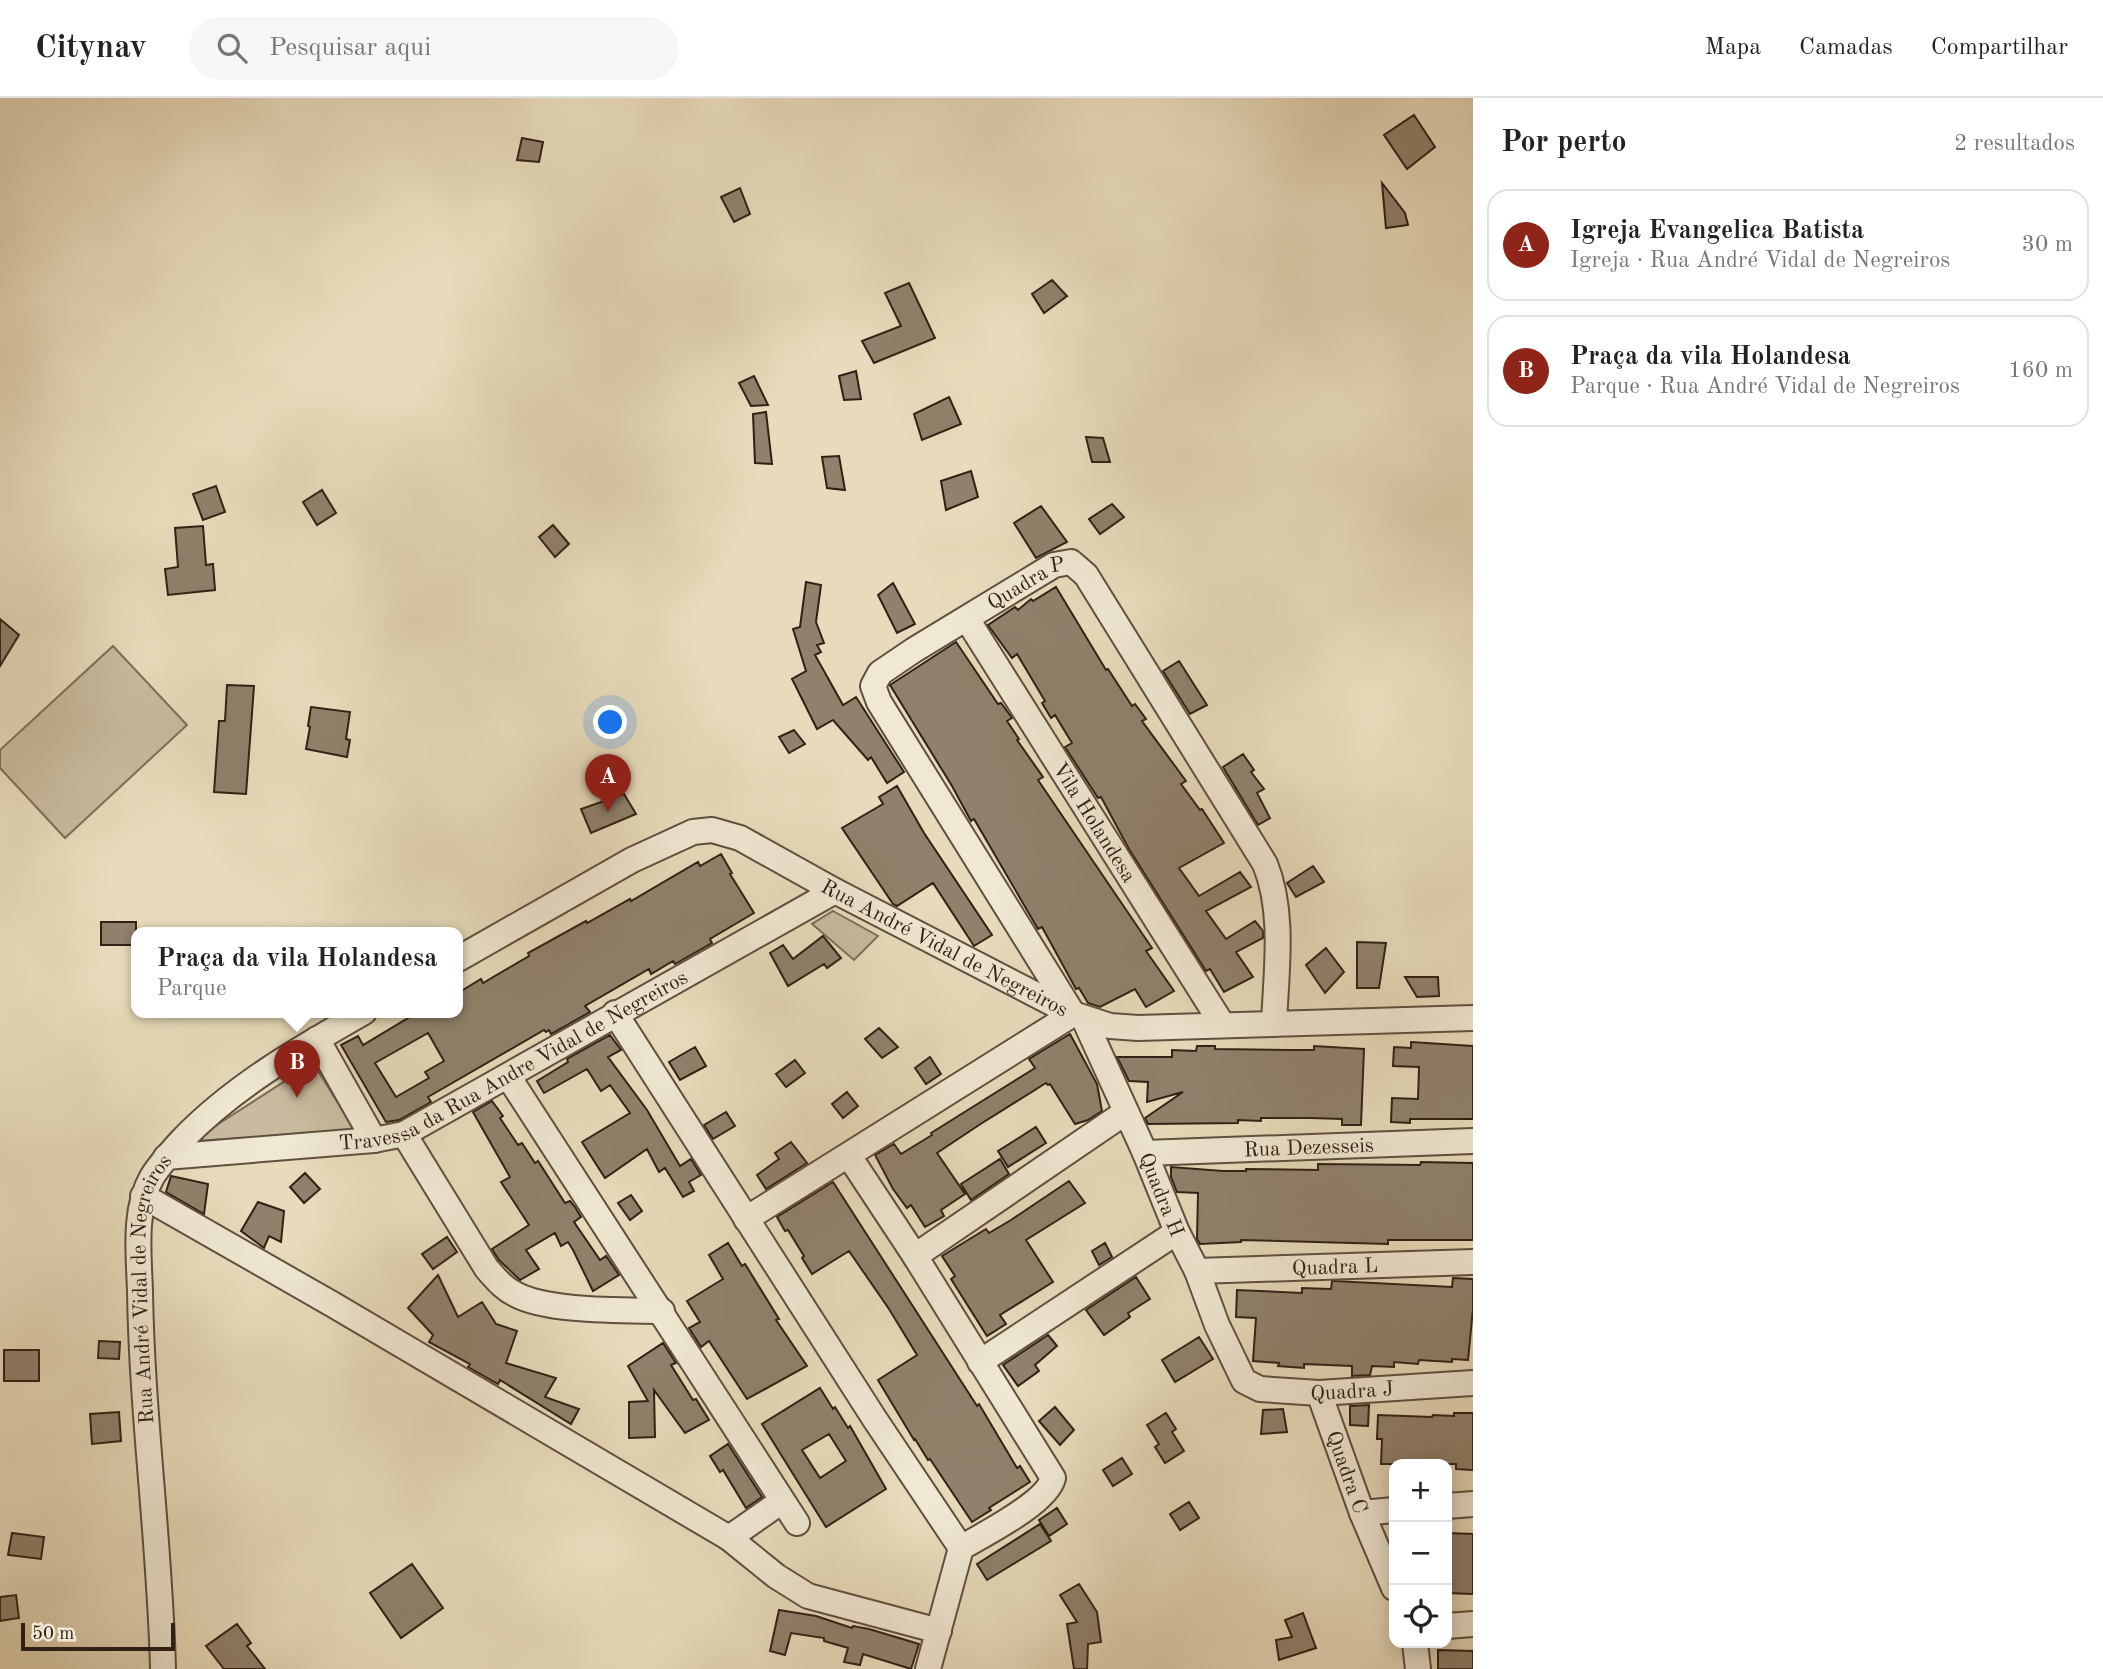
<!DOCTYPE html>
<html lang="pt">
<meta charset="utf-8">
<style>
body{margin:0;font-family:"Old Standard TT",serif;background:#f6f6f6;color:#222}
.controls{position:absolute;right:21px;bottom:21px;display:grid;overflow:hidden;border-radius:14px;box-shadow:0 4px 18px #0003}
.controls button{width:63px;height:63px;display:grid;place-items:center;padding:0;border:0;border-bottom:2px solid #e0e0e0;background:#fff;color:#222;font:35px sans-serif}
.scale{position:absolute;left:21px;bottom:18px;width:154px;box-sizing:border-box;padding-left:7px;border:4px solid #312016;border-top:0;font-size:19px;line-height:24px;white-space:nowrap;color:#312016;-webkit-text-stroke:5px #f0e8d3;paint-order:stroke}
.you{position:absolute;left:611px;top:625px;width:24px;height:24px;margin:-18px;border:5px solid #fff;border-radius:50%;background:#1a73e8;box-shadow:0 0 0 10px #1a73e833}
.badge{display:grid;place-items:center;width:46px;height:46px;border-radius:50%;background:#8f2418;color:#fff;font-size:23px;font-weight:700}
.pin{position:absolute;translate:-50% -58px;filter:drop-shadow(0 2px 4px #0008)}
.pin::after{content:'';position:absolute;top:37px;width:24px;height:21px;background:inherit;clip-path:polygon(0 0,100% 0,50% 100%)}
.popup{position:absolute;left:131px;top:829px;width:332px;height:91px;box-sizing:border-box;display:grid;place-content:center;border-radius:14px;background:#fff;filter:drop-shadow(0 2px 5px #0005);font-size:23px;white-space:nowrap;color:#767676}
.popup b{font-size:26px;color:#222}
.popup::after{content:'';position:absolute;left:50%;top:100%;margin-left:-14px;border:14px solid transparent;border-top-color:#fff}
.list{margin:0;padding:0;list-style:none}
h2{display:flex;justify-content:space-between;align-items:center;height:91px;margin:0;padding:0 28px;font-size:30px}
h2 small{font-size:23px;font-weight:400;color:#767676}
.list li{display:grid;grid-template-columns:46px 1fr auto;gap:21px;align-items:center;box-sizing:border-box;height:112px;margin:0 14px 14px;padding:0 14px;border:2px solid #e0e0e0;border-radius:21px}
.list b{display:block;font-size:26px;white-space:nowrap}
.list p{margin:0;font-size:23px;white-space:nowrap;color:#767676}
.list em{font-size:23px;font-style:normal;color:#767676}
.icon{flex:none;width:38px;height:38px;fill:none;stroke:currentColor;stroke-width:2;stroke-linecap:round;stroke-linejoin:round}
.map{position:relative;flex:none;width:1473px;height:1571px;overflow:hidden}
header{display:flex;align-items:center;gap:42px;box-sizing:border-box;height:98px;padding:0 35px;background:#fff;border-bottom:2px solid #e0e0e0}
header strong{font-size:33px}
nav{display:flex;gap:38px;margin-inline-start:auto;font-size:24px}
.search{width:490px;height:63px;background:#f6f6f6;display:flex;align-items:center;gap:18px;box-sizing:border-box;padding:0 24px;border-radius:38px;color:#767676;font-size:26px}
main{display:flex}
aside{flex:1;background:#fff}
.map>svg:first-child{display:block}
.green{fill:#c9bb9f;stroke:#7d6e5a;stroke-width:2}
.building{fill:#90816c;stroke:#312016;stroke-width:2;fill-rule:evenodd}
.lines{fill:none;stroke-linecap:round;stroke-linejoin:round}
.minor-casing{stroke:#5f4f3f;stroke-width:28}
.minor{stroke:#f0e8d3;stroke-width:24}
.labels{text-anchor:middle;stroke-width:5;stroke-linejoin:round;paint-order:stroke}
.street-label{font-size:21px;fill:#312016;stroke:#f0e8d3}
</style>
<header>
<strong>Citynav</strong>
<div class="search"><svg class="icon" aria-label="search" viewBox="0 0 24 24"><circle cx="10" cy="10" r="6"/><path d="M15 15l6 6"/></svg>Pesquisar aqui</div>
<nav><a>Mapa</a><a>Camadas</a><a>Compartilhar</a></nav>
</header>
<main>
<div class="map">
<svg width="1473" height="1571" viewBox="0 0 1473 1571">
<rect width="100%" height="100%" fill="#e8dbbb"/>
<filter id="stains"><feTurbulence type="fractalNoise" baseFrequency=".00286" numOctaves="4"/><feColorMatrix values="0 0 0 0 .2 0 0 0 0 .09 0 0 0 0 .02 0 0 0 .5 -.17"/></filter>
<radialGradient id="worn" r=".72"><stop offset=".6" stop-color="#630" stop-opacity="0"/><stop offset="1" stop-color="#630" stop-opacity=".3"/></radialGradient>
<!-- green -->
<path class="green" d="M113 548 187 627 65 740 0 670V652Z
M833 813 878 838 854 862 812 826Z
M313 965 356 1034 192 1043Z"/>
<!-- building -->
<path class="building" d="M1414 17 1435 49 1407 71 1384 37Z
M522 40 543 44 539 64 517 62Z
M1382 85 1405 115 1408 127 1386 130Z
M740 90 750 116 734 124 721 99Z
M1052 182 1067 198 1044 215 1032 196Z
M909 185 935 240 874 265 862 243 901 228 885 195Z
M856 273 861 301 844 302 839 278Z
M754 278 768 307 751 308 739 285Z
M949 299 961 326 922 342 914 316Z
M766 314 772 366 755 365 753 316Z
M1086 339 1103 340 1110 364H1092Z
M839 358 845 392 827 390 822 359Z
M971 373 978 399 946 412 941 383Z
M216 388 225 414 203 422 193 396Z
M322 392 336 415 317 427 303 404Z
M1112 406 1124 419 1100 436 1089 421Z
M1041 408 1067 444 1036 460 1014 425Z
M553 427 569 446 555 459 539 439Z
M203 428 206 467 213 466 215 492 168 497 165 471 178 469 175 430Z
M806 484 821 487 816 524 824 545 817 547 821 554 815 557 843 607 856 599 904 674 887 685 871 659 868 662 833 622 817 631 792 581 806 573 793 531 800 529Z
M893 485 915 526 897 535 878 497Z
M1056 489 1106 572 1108 571 1132 608 1135 606 1146 621 1142 623 1186 683 1181 686 1200 712 1202 711 1224 745 1179 770 1199 798 1240 774 1251 789 1206 813 1226 841 1255 823 1263 833V840L1236 854 1253 879 1224 894 1210 871 1206 873 1129 751 1101 699 1098 700 1065 649 1072 645 1055 617 1051 620 1042 605 1045 603 1017 556 1012 560 988 527 1015 509 1018 512 1031 501 1033 503Z
M0 521 19 537 0 568Z
M956 544 998 606 1001 605 1012 620 1007 623 1019 641 1017 642 1043 679 1038 682 1152 850 1146 853 1174 893 1146 909 1135 891 1100 909 1088 905 1079 890 1076 891 1042 829 1038 831 974 721 971 723 952 688 890 587Z
M1179 563 1207 607 1190 616 1163 573Z
M227 587 254 588 246 696 214 694 219 623H225Z
M311 609 350 614 346 641 350 642 347 659 306 651 310 629 308 628Z
M794 632 805 646 789 655 779 639Z
M1243 656 1254 672 1251 674 1264 691 1257 695 1270 720 1258 727 1223 669Z
M897 688 924 735 992 837 974 848 933 785 897 808 893 806 842 730 883 706 879 699Z
M624 696 636 716 591 735 581 711Z
M721 756 732 775 730 776 754 815 710 841 712 845 675 866 673 863 651 876 649 871 585 908 590 914 551 936 549 932 546 934 544 932 428 999 431 1004 399 1022 386 1024 341 947 358 938 363 947 418 914H458V895L481 881 483 885 529 858 528 855 586 823 587 825 630 801 631 803 698 764 700 768ZM428 935 444 963 425 974 429 980 396 999 375 965Z
M1313 768 1324 784 1296 799 1287 785Z
M101 824H136V847H101Z
M823 838 841 860 827 870 824 866 788 888 770 855 783 847 793 861Z
M1357 844 1386 845 1379 890H1357Z
M1326 850 1344 874 1325 895 1306 867Z
M1405 879H1438L1439 898 1417 899Z
M879 930 898 949 882 960 865 941Z
M1070 936 1097 986 1102 1013 1088 1022 1075 1026 1050 986 1048 987 1046 985 979 1027 937 1055 965 1096 941 1112 944 1118 925 1129 911 1107 907 1110 893 1091 875 1057 894 1046 901 1056 932 1037 931 1035 1035 970 1029 961Z
M610 937 621 952 608 959 647 1012 680 1068 691 1061 701 1077 689 1084 694 1093 683 1099 665 1070 659 1074 647 1051 605 1080 582 1044 630 1015 610 987 601 993 587 971 544 995 537 983 568 964 567 961Z
M1411 944 1473 948V1021H1410V1025L1391 1024 1392 1000 1418 1001 1419 969 1393 968 1394 949 1411 950Z
M1197 948H1215V951L1289 952H1314V948L1364 951 1361 1027H1342V1021L1311 1020H1261V1023L1238 1022V1025L1148 1026 1145 1020 1183 994 1147 1004 1148 984 1129 983 1117 959H1172V952L1196 953Z
M695 949 706 968 680 982 669 964Z
M930 959 941 976 926 986 915 970Z
M795 962 805 975 786 989 776 976Z
M847 994 858 1008 843 1020 832 1006Z
M492 1003 503 1018 500 1020 518 1047 522 1045 535 1065 538 1063 565 1105 570 1103 575 1109 581 1119 574 1124 600 1162 606 1158 619 1177 593 1193 573 1152 568 1144 561 1148 555 1135 526 1152 539 1171 520 1182 499 1162 492 1151 529 1127 501 1084 510 1079 473 1014Z
M726 1014 735 1028 713 1041 704 1027Z
M1036 1029 1046 1045 1008 1069 998 1053Z
M791 1044 807 1065 766 1091 757 1077 779 1061 775 1055Z
M1000 1061 1009 1076 971 1102 961 1086Z
M1421 1064 1473 1065V1142H1388V1146L1241 1142V1144L1200 1146 1197 1141 1198 1095 1177 1094 1171 1079V1069L1223 1073H1246V1071L1318 1072V1066L1420 1067Z
M305 1075 320 1091 304 1105 290 1089Z
M171 1078 208 1086 204 1116 166 1094Z
M1069 1083 1085 1105 1026 1142 1053 1184 1000 1217 1006 1226 987 1238 951 1181 955 1178 942 1158 986 1131 989 1135 1011 1122Z
M833 1084 977 1308 979 1306 1017 1370 1020 1368 1030 1384 989 1410 991 1412 972 1424 930 1361 928 1362 915 1341 914 1342 878 1282 917 1257 889 1211 849 1153 812 1176 802 1160 804 1158 788 1132 785 1133 777 1119Z
M631 1097 642 1113 630 1122 618 1105Z
M258 1104 284 1113 281 1144 269 1138 264 1150 241 1133Z
M447 1139 457 1154 433 1171 422 1156Z
M728 1145 742 1168 745 1166 779 1221 776 1222 807 1268 747 1301 709 1243 701 1249 689 1230 700 1224 687 1203 723 1181 709 1157Z
M1105 1145 1112 1159 1099 1167 1092 1153Z
M438 1177 458 1219 482 1204 496 1226 517 1233 506 1265 556 1280 545 1299 579 1311 571 1326 500 1282 498 1286 468 1269 470 1266 429 1244 433 1237 408 1210Z
M1136 1179 1150 1201 1128 1215 1130 1219 1104 1237 1086 1212Z
M1453 1180 1473 1181V1211L1468 1262 1452 1261V1264L1419 1262 1418 1266 1394 1264V1269L1372 1268 1370 1277 1352 1278V1268L1304 1266V1270L1278 1268 1279 1265 1253 1263 1256 1220 1236 1219 1237 1192 1302 1195V1190L1331 1191 1332 1183H1334L1452 1189Z
M1048 1237 1057 1248 1035 1267 1039 1273 1018 1288 1003 1267Z
M1199 1239 1213 1261 1175 1284 1162 1262Z
M99 1243 120 1244 119 1261 98 1260Z
M663 1245 676 1265 671 1267 693 1302 696 1301 709 1322 685 1335 654 1292 655 1339 629 1340V1304L648 1303 628 1268Z
M4 1252H39V1283H4Z
M820 1290 833 1311 835 1309 848 1330 850 1328 886 1391 826 1429 762 1326ZM829 1336 846 1363 820 1380 802 1352Z
M1369 1307 1368 1328 1350 1327V1308Z
M1055 1309 1074 1332 1060 1347 1039 1323Z
M1283 1311 1287 1334 1261 1336 1263 1312Z
M119 1314 121 1343 92 1346 90 1316Z
M1166 1315 1176 1331 1172 1334 1184 1353 1165 1365 1155 1349 1159 1346 1147 1327Z
M1454 1315H1473V1372L1456 1371V1366H1381L1382 1341H1377L1378 1317 1432 1319 1433 1317 1454 1318Z
M728 1346 762 1399 746 1410 723 1372 720 1374 710 1358Z
M1122 1360 1132 1376 1113 1388 1103 1372Z
M1189 1404 1199 1420 1180 1432 1170 1416Z
M1057 1410 1067 1426 1049 1438 1039 1422Z
M1040 1426 1051 1443 987 1482 977 1466Z
M12 1435 44 1439 41 1461 8 1457Z
M1447 1435 1473 1436V1496L1447 1495Z
M412 1466 443 1510 401 1540 370 1495Z
M1079 1486 1097 1514 1101 1544 1088 1546 1087 1571H1074L1067 1526 1077 1524 1060 1497Z
M16 1497 19 1520 0 1523V1499Z
M779 1512 816 1518 852 1530 853 1528 869 1531 919 1546 911 1571 863 1556 860 1567 844 1564 848 1550 824 1543V1540L791 1535 785 1557 770 1553Z
M1303 1515 1316 1550 1279 1562 1276 1542 1292 1539 1285 1522Z
M237 1526 251 1545 247 1548 265 1571H224L206 1548Z
M1438 1552 1473 1553V1571H1438Z"/>
<g class="lines">
<defs>
<g id="minor">
<path id="s1" d="M967 521 1222 926"/>
<path id="s2" d="M458 861 632 762 693 734 712 732 740 740 835 793 1073 916 1110 928 1138 930 1473 920"/>
<path d="M615 915 874 1320 961 1450"/>
<path id="s3" d="M1084 921 1145 1055 1177 1134 1197 1173 1217 1227 1244 1283 1260 1291 1319 1295 1473 1285"/>
<path d="M317 941 374 1042"/>
<path d="M508 978 797 1425"/>
<path d="M404 1036 487 1171C496 1181 503 1190 515 1196 547 1214 624 1212 662 1213"/>
<path id="s4" d="M1145 1055 1473 1043"/>
<path d="M849 1058 915 1158 1053 1380C1047 1405 984 1436 961 1450L928 1571"/>
<path id="s5" d="M166 1059 374 1042 404 1036 835 793"/>
<path d="M143 1098 332 1206 729 1440 782 1403"/>
<path id="s6" d="M746 1121 1073 916 879 604 873 588 880 575 914 552 1054 467 1071 464 1086 477 1265 766C1285 815 1276 874 1274 926"/>
<path d="M915 1158 1126 1014"/>
<path id="s7" d="M1197 1173 1473 1164"/>
<path d="M980 1264 1177 1134"/>
<path id="s8" d="M1319 1295 1362 1415 1394 1490"/>
<path d="M1447 1408 1473 1406"/>
<path d="M1362 1415 1394 1412"/>
<path d="M729 1440 776 1478 808 1498 939 1533"/>
<path d="M1447 1528 1473 1526"/>
<path d="M1415 1545 1418 1571"/>
<path id="s9" d="M163 1571C160 1445 142 1320 140 1194 139 1158 133 1112 152 1079 160 1066 171 1054 182 1042 234 988 299 951 364 914"/>
</g>
</defs>
<!-- minor casing -->
<use href="#minor" class="minor-casing"/>
<!-- minor -->
<use href="#minor" class="minor"/>
</g>
<g class="labels">
<!-- street labels -->
<g class="street-label">
<text dy="7" stroke="none"><textPath href="#s6" startOffset="957">Quadra P</textPath></text>
<text dy="7" stroke="none"><textPath href="#s1" startOffset="240">Vila Holandesa</textPath></text>
<text dy="7" stroke="none"><textPath href="#s2" startOffset="548">Rua André Vidal de Negreiros</textPath></text>
<text dy="7" stroke="none"><textPath href="#s5" startOffset="368">Travessa da Rua Andre Vidal de Negreiros</textPath></text>
<text dy="7" stroke="none"><textPath href="#s4" startOffset="164">Rua Dezesseis</textPath></text>
<text dy="7" stroke="none"><textPath href="#s3" startOffset="192">Quadra H</textPath></text>
<text dy="7" stroke="none"><textPath href="#s7" startOffset="138">Quadra L</textPath></text>
<text dy="7" stroke="none"><textPath href="#s9" startOffset="383">Rua André Vidal de Negreiros</textPath></text>
<text dy="7" stroke="none"><textPath href="#s3" startOffset="506">Quadra J</textPath></text>
<text dy="7" stroke="none"><textPath href="#s8" startOffset="84">Quadra C</textPath></text>
</g>
</g>
<rect width="100%" height="100%" filter="url(#stains)"/>
<rect width="100%" height="100%" fill="url(#worn)"/>
</svg>
<div class="controls">
<button>+</button>
<button>−</button>
<button><svg class="icon" aria-label="locate" viewBox="0 0 24 24"><circle cx="12" cy="12" r="6"/><path d="M12 2v4M12 18v4M2 12h4M18 12h4"/></svg></button>
</div>
<div class="scale">50 m</div>
<div class="you"></div>
<div class="pin badge" style="left:608px;top:714px">A</div>
<div class="pin badge" style="left:297px;top:1000px">B</div>
<div class="popup"><b>Praça da vila Holandesa</b>Parque</div>
</div>
<aside>
<h2>Por perto<small>2 resultados</small></h2>
<ul class="list">
<li><span class="badge">A</span><div><b>Igreja Evangelica Batista</b><p>Igreja · Rua André Vidal de Negreiros</p></div><em>30 m</em></li>
<li><span class="badge">B</span><div><b>Praça da vila Holandesa</b><p>Parque · Rua André Vidal de Negreiros</p></div><em>160 m</em></li>
</ul>
</aside>
</main>
